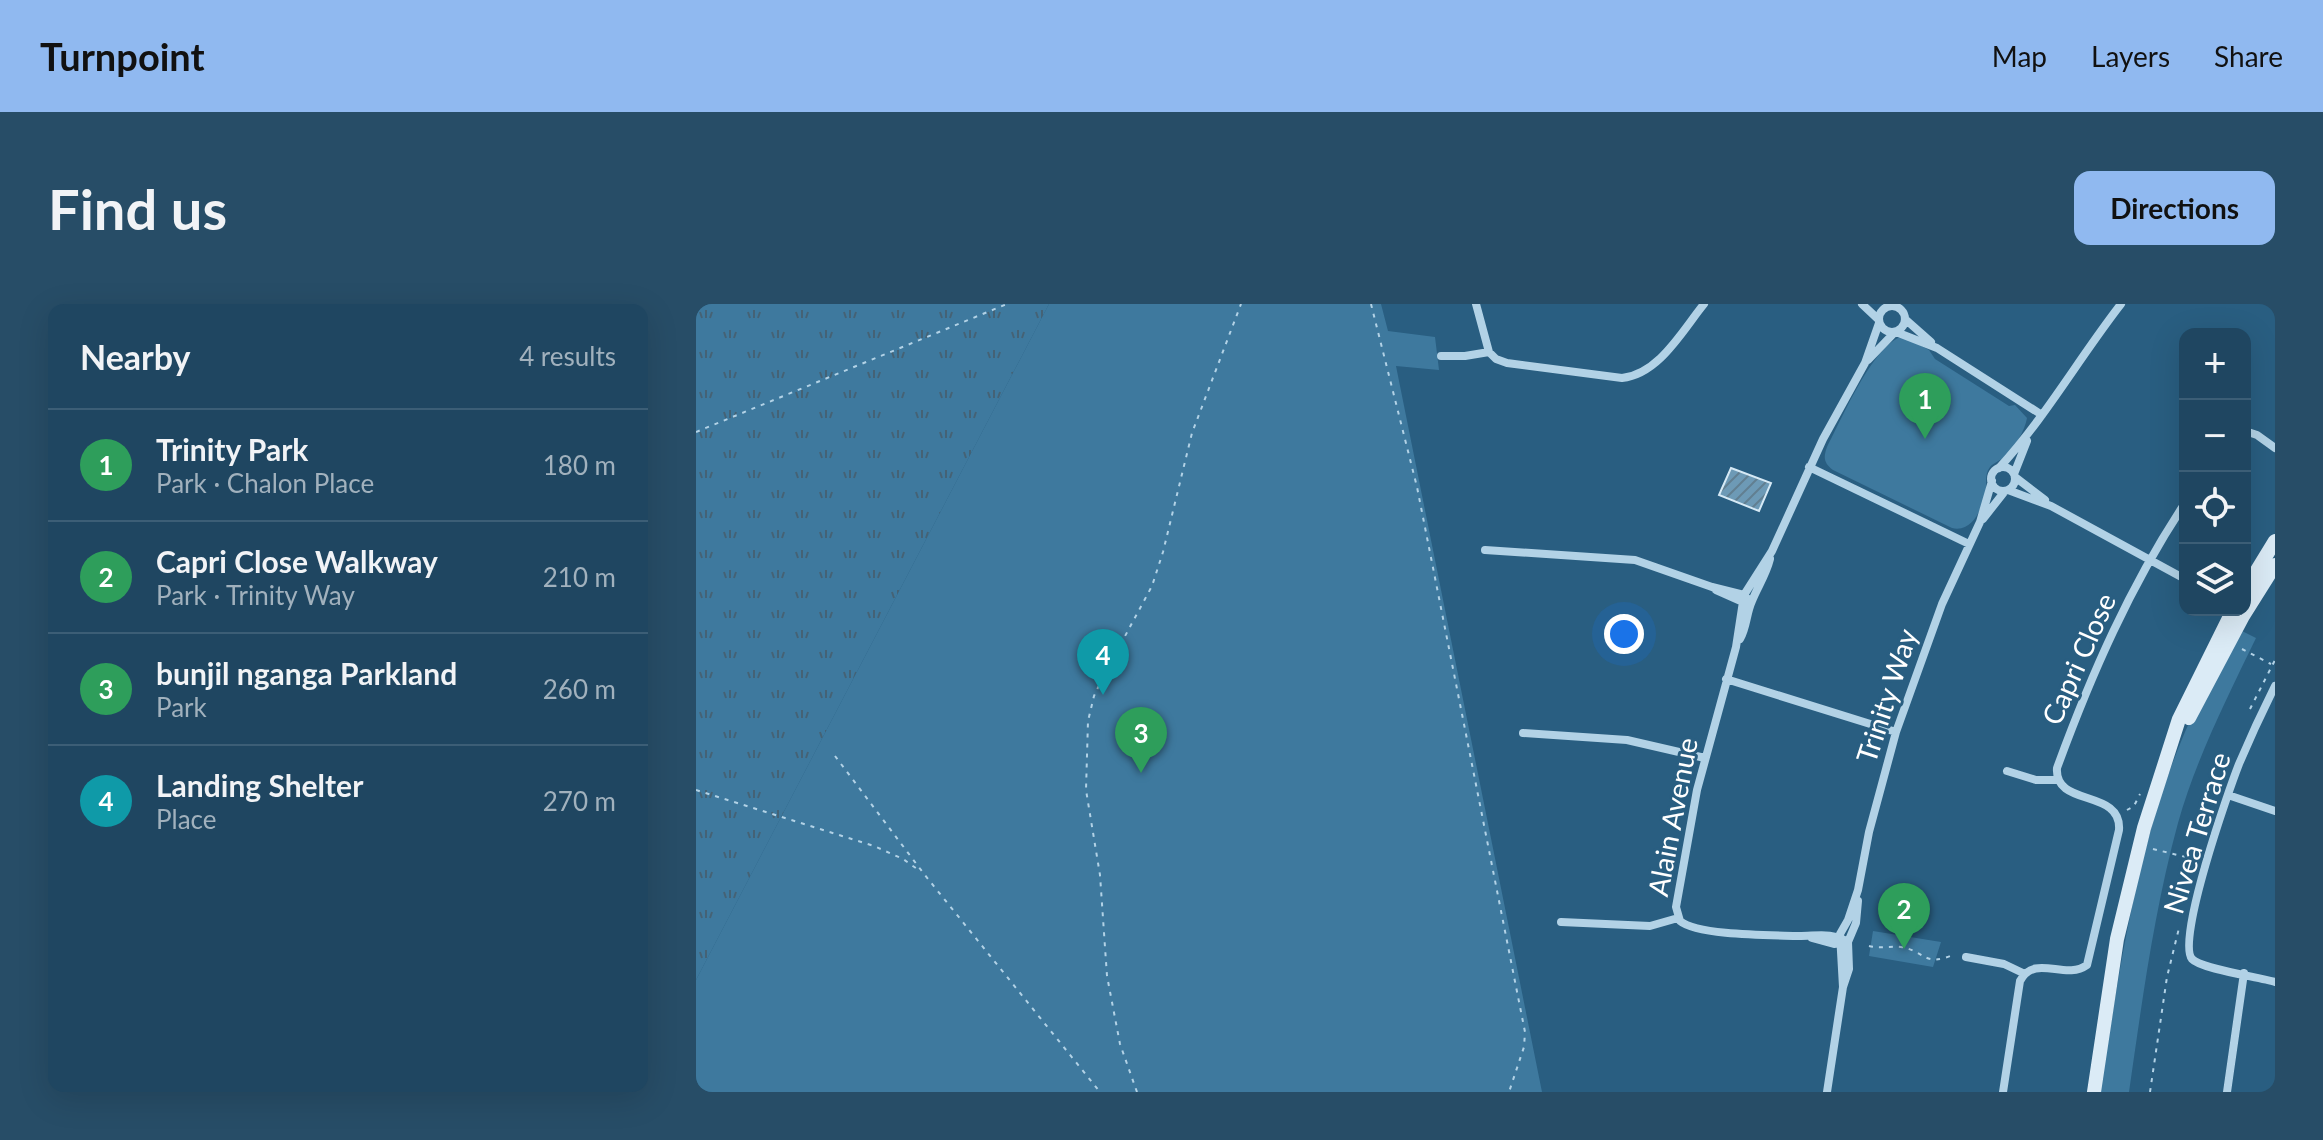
<!DOCTYPE html>
<meta charset="utf-8">
<style>
body{margin:0;font-family:Lato,sans-serif;background:#274d67;color:#f1f3f6}
.controls{position:absolute;right:24px;top:24px;display:grid;overflow:hidden;border-radius:16px;box-shadow:0 8px 32px #0002}
.controls button{width:72px;height:72px;display:grid;place-items:center;padding:0;border:0;border-bottom:2px solid #3c5e76;background:#1f4661;color:#f1f3f6;font:40px sans-serif}
.you{position:absolute;left:928px;top:330px;width:28px;height:28px;margin:-20px;border:6px solid #fff;border-radius:50%;background:#1a73e8;box-shadow:0 0 0 12px #1a73e833}
.badge{display:grid;place-items:center;width:52px;height:52px;border-radius:50%;background:#90b9f0;color:#fff;font-size:26px;font-weight:700}
.pin{position:absolute;translate:-50% -66px;filter:drop-shadow(0 2px 4px #0008)}
.pin::after{content:'';position:absolute;top:42px;width:28px;height:24px;background:inherit;clip-path:polygon(0 0,100% 0,50% 100%)}
.list{margin:0;padding:0;list-style:none}
h2{display:flex;justify-content:space-between;align-items:center;height:104px;margin:0;padding:0 32px;font-size:34px}
h2 small{font-size:26px;font-weight:400;color:#a1b1bd}
.list li{display:grid;grid-template-columns:52px 1fr auto;gap:24px;align-items:center;box-sizing:border-box;height:112px;padding:0 32px;border-top:2px solid #3c5e76}
.list b{display:block;font-size:30px;white-space:nowrap}
.list p{margin:0;font-size:26px;white-space:nowrap;color:#a1b1bd}
.list em{font-size:26px;font-style:normal;color:#a1b1bd}
.icon{flex:none;width:44px;height:44px;fill:none;stroke:currentColor;stroke-width:2;stroke-linecap:round;stroke-linejoin:round}
.map{position:relative;flex:none;width:1579px;height:788px;overflow:hidden;border-radius:16px}
header{display:flex;align-items:center;gap:48px;box-sizing:border-box;height:112px;padding:0 40px;background:#90b9f0;color:#111}
header strong{font-size:38px}
nav{display:flex;gap:44px;margin-inline-start:auto;font-size:28px}
.intro{display:flex;align-items:center;justify-content:space-between;box-sizing:border-box;height:192px;padding:0 48px}
h1{margin:0;font-size:56px}
.button{padding:20px 36px;border-radius:16px;background:#90b9f0;color:#111;font-size:28px;font-weight:700}
main{display:flex;gap:48px;padding:0 48px}
aside{flex:1;background:#1f4661;border-radius:16px;box-shadow:0 8px 32px #0002}
.map>svg:first-child{display:block}
.grass{fill:url(#grass-tufts)}
.park{fill:#3e799e}
.building{fill:url(#building-hatch);stroke:#d5e9f5;stroke-width:2}
.lines{fill:none;stroke-linecap:round;stroke-linejoin:round}
.path{stroke:#b2d2e6;stroke-width:2;stroke-dasharray:4 6;stroke-linecap:butt}
.street{stroke:#b2d2e6;stroke-width:8}
.secondary{stroke:#dbebf6;stroke-width:14}
.labels{text-anchor:middle;stroke-width:6;stroke-linejoin:round;paint-order:stroke}
.street-label{font-size:28px;fill:#fff;stroke:#295e81}
</style>
<header>
<strong>Turnpoint</strong>
<nav><a>Map</a><a>Layers</a><a>Share</a></nav>
</header>
<div class="intro"><h1>Find us</h1><a class="button">Directions</a></div>
<main>
<aside>
<h2>Nearby<small>4 results</small></h2>
<ul class="list">
<li><span class="badge" style="background:#2e9e5b">1</span><div><b>Trinity Park</b><p>Park · Chalon Place</p></div><em>180 m</em></li>
<li><span class="badge" style="background:#2e9e5b">2</span><div><b>Capri Close Walkway</b><p>Park · Trinity Way</p></div><em>210 m</em></li>
<li><span class="badge" style="background:#2e9e5b">3</span><div><b>bunjil nganga Parkland</b><p>Park</p></div><em>260 m</em></li>
<li><span class="badge" style="background:#0f9aa8">4</span><div><b>Landing Shelter</b><p>Place</p></div><em>270 m</em></li>
</ul>
</aside>
<div class="map">
<svg width="1579" height="788" viewBox="0 0 1579 788">
<defs>
<pattern id="grass-tufts" width="24" height="20" patternUnits="userSpaceOnUse" patternTransform="scale(2)"><rect width="24" height="20" fill="#3e799e"/><path d="M3 7l-1-3M5 7V3M7 7l1-3M15 17l-1-3M17 17v-4M19 17l1-3" fill="none" stroke="#456275"/></pattern>
<pattern id="building-hatch" width="6" height="6" patternUnits="userSpaceOnUse" patternTransform="scale(2)"><rect width="6" height="6" fill="#6d9ab6"/><path d="M-1 1l2-2M0 6l6-6M5 7l2-2" fill="none" stroke="#617f91"/></pattern>
</defs>
<rect width="100%" height="100%" fill="#295e81"/>
<!-- grass -->
<path class="grass" d="M0 0H353L0 676Z"/>
<!-- park -->
<path class="park" d="M353 0H685L692 27 739 33 743 66 700 62 846 788H0V676Z
M1207 32 1233 46 1239 55 1313 102 1319 101 1331 114C1329 127 1318 144 1309 152 1305 157 1298 158 1294 163 1288 171 1291 179 1290 188 1286 205 1276 229 1256 224L1137 166C1128 159 1127 154 1131 143 1145 117 1177 40 1207 32Z
M1544 326 1560 334C1531 394 1500 455 1482 519 1458 607 1446 698 1433 788H1404C1424 666 1440 542 1489 428 1504 393 1526 360 1544 326Z
M1177 627 1245 638 1237 663 1173 652Z"/>
<!-- building -->
<path class="building" d="M1035 164 1075 179 1063 207 1023 191Z"/>
<g class="lines">
<!-- path -->
<path class="path" d="M675 0 721 183 829 728 828 743 813 788
M0 128 311 0
M1546 345 1575 360
M1554 405 1579 356
M139 452 228 570 404 788
M0 486 178 542 207 555 224 567
M1431 506 1438 502 1444 490
M1457 545 1498 555
M1173 642C1184 645 1194 642 1205 643 1230 647 1227 664 1259 650
M441 788 424 740 411 672 404 571 390 486 392 417 398 392 407 373 456 282 467 248 496 129 545 0
M1454 788 1471 673 1483 624"/>
<!-- street -->
<path class="street" d="M780 0 793 48
M1166 0 1183 16
M1183 15a13 13 0 1 1 26 0a13 13 0 1 1-26 0Z
M1209 15 1235 38
M1200 28 1241 44 1346 111
M745 52H769L793 48 800 55 811 59 926 74C963 70 986 27 1008 0
M1172 56 1199 28
M1549 127 1561 131 1579 144
M1113 163 1273 240
M1295 175a12 12 0 1 1 24 0a12 12 0 1 1-24 0Z
M1303 164C1349 114 1383 54 1425 0
M1318 170 1331 137
M1319 173 1349 196
M1312 186 1355 202 1489 275
M1287 215 1309 187
M789 246 939 256 1016 283 1048 291 1055 298
M1020 286 1047 298
M1044 335C1051 323 1050 310 1056 297 1062 282 1070 271 1074 255
M1030 375 1200 428
M1579 382C1566 408 1554 434 1543 460 1532 488 1480 637 1496 655 1505 665 1563 673 1579 678
M827 429 931 436 1009 454
M1311 467 1340 476H1361
M1532 491 1579 507
M865 618 954 622 982 614
M1116 634 1138 640 1145 639
M1152 638C1135 628 1122 632 1103 632 1076 631 1002 632 984 617L980 603 1001 486 1040 343 1048 291 1076 247 1127 135 1169 59 1183 19
M1270 653 1308 660 1329 670
M1147 683 1144 630 1152 616 1162 586 1173 528 1200 428 1246 300 1284 218 1296 177
M1131 788 1147 683 1153 665 1152 638 1160 619 1162 597
M1307 788 1324 677C1339 649 1369 677 1391 661L1423 526C1426 484 1358 504 1361 464 1395 371 1434 282 1489 199
M1531 788 1548 669"/>
<!-- secondary -->
<path class="secondary" d="M1549 286 1579 237
M1493 414 1547 312 1579 261
M1398 788 1421 635 1448 524 1483 415 1537 306"/>
</g>
<g class="labels">
<!-- street labels -->
<g class="street-label">
<text transform="translate(1383 355) rotate(-66)" y="10">Capri Close</text>
<text transform="translate(1191 392) rotate(-72)" y="10">Trinity Way</text>
<text transform="translate(977 513) rotate(-79)" y="10">Alain Avenue</text>
<text transform="translate(1501 529) rotate(-73)" y="10">Nivea Terrace</text>
</g>
</g>
</svg>
<div class="controls">
<button>+</button>
<button>−</button>
<button><svg class="icon" aria-label="locate" viewBox="0 0 24 24"><circle cx="12" cy="12" r="6"/><path d="M12 2v4M12 18v4M2 12h4M18 12h4"/></svg></button>
<button><svg class="icon" aria-label="layers" viewBox="0 0 24 24"><path d="M12 4l9 5-9 5-9-5zM3 14l9 5 9-5"/></svg></button>
</div>
<div class="you"></div>
<div class="pin badge" style="left:1229px;top:135px;background:#2e9e5b">1</div>
<div class="pin badge" style="left:1208px;top:645px;background:#2e9e5b">2</div>
<div class="pin badge" style="left:445px;top:469px;background:#2e9e5b">3</div>
<div class="pin badge" style="left:407px;top:391px;background:#0f9aa8">4</div>
</div>
</main>
